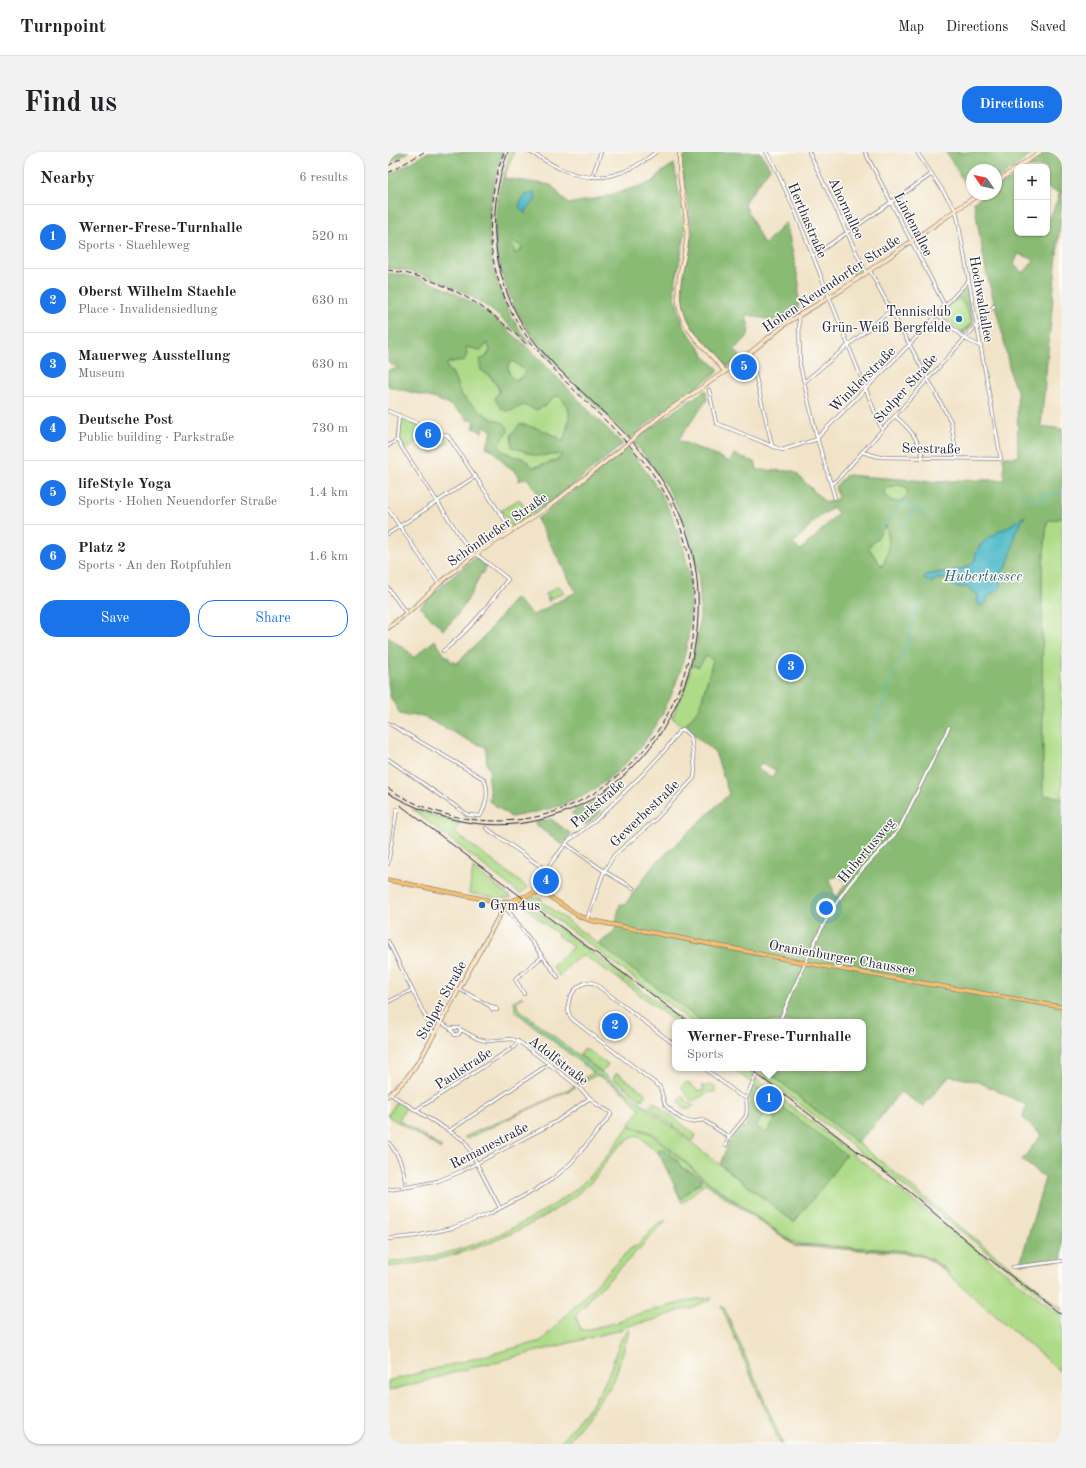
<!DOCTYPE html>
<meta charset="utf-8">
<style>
body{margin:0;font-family:"Old Standard TT",serif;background:#f2f2f2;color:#202124}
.controls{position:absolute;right:12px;top:12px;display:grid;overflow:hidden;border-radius:8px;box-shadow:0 1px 3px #0004}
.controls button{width:36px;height:36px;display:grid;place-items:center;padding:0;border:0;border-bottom:1px solid #e0e0e0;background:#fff;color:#202124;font:20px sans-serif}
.compass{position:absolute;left:578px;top:12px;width:36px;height:36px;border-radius:50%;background:#fff;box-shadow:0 1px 3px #0004;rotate:304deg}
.you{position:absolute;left:438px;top:756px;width:14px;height:14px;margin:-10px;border:3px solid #fff;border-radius:50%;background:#1a73e8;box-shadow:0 0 0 6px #1a73e833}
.badge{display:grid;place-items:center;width:26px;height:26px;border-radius:50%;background:#1a73e8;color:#fff;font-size:13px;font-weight:700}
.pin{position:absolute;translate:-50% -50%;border:2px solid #fff;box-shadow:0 1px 4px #0006}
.popup{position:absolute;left:284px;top:867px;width:194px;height:52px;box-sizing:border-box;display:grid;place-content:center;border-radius:8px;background:#fff;filter:drop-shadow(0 1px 3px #0005);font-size:13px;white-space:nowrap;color:#757577}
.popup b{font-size:15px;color:#202124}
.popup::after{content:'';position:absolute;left:50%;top:100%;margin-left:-8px;border:8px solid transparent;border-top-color:#fff}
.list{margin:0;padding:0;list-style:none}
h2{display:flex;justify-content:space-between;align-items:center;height:52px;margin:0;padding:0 16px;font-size:17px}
h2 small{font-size:13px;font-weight:400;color:#757577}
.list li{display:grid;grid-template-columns:26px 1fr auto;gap:12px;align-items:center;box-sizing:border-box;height:64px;padding:0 16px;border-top:1px solid #e0e0e0}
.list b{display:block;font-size:15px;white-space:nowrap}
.list p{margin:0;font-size:13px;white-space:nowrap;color:#757577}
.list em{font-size:13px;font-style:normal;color:#757577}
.actions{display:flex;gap:8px;padding:12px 16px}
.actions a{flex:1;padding:9px 0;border:1px solid #1a73e8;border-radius:16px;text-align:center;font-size:14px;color:#1a73e8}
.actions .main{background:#1a73e8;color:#fff}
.map{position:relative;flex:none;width:674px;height:1292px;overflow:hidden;border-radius:16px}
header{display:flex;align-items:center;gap:24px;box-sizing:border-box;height:56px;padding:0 20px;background:#fff;border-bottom:1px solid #e0e0e0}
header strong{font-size:19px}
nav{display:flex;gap:22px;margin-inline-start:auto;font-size:14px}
.intro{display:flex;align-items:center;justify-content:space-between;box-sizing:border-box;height:96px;padding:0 24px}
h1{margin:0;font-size:28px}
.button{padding:10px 18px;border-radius:16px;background:#1a73e8;color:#fff;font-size:14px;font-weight:700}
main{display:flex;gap:24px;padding:0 24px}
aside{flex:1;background:#fff;border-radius:16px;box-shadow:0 1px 3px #0004}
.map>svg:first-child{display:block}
.green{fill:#aedb87;stroke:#687e61}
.forest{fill:#8abb74;stroke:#566e58;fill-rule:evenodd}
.water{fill:#4ebac9;stroke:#386e82}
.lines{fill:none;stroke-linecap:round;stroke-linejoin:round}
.stream{stroke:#4ebac9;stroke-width:1}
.street-casing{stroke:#8a8281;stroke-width:4}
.secondary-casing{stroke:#8a8281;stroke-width:5}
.primary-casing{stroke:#8a8281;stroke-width:5}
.street{stroke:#fff;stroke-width:2.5}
.secondary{stroke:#fce6c4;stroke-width:3.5}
.primary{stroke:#f7c06c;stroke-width:3.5}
.tram{stroke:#22223b;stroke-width:1}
.rail{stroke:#22223b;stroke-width:1;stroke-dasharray:6 3;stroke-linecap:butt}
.secondary-bridge-casing{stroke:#8a8281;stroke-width:5;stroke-linecap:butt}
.secondary-bridge{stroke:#fce6c4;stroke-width:3.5}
.poi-dot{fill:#1f6fb2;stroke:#fdfcf7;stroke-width:1.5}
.labels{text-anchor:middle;stroke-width:3;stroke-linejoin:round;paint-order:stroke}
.street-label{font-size:14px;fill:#22223b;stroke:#fdfcf7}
.poi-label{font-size:14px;fill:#22223b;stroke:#fdfcf7;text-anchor:end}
.water-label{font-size:15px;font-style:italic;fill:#345f74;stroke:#fdfcf7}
</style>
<header>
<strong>Turnpoint</strong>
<nav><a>Map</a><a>Directions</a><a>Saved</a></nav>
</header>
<div class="intro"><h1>Find us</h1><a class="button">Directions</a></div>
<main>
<aside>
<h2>Nearby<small>6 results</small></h2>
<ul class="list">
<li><span class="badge">1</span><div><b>Werner-Frese-Turnhalle</b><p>Sports · Staehleweg</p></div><em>520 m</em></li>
<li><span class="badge">2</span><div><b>Oberst Wilhelm Staehle</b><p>Place · Invalidensiedlung</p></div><em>630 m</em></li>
<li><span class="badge">3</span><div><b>Mauerweg Ausstellung</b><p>Museum</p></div><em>630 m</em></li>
<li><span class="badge">4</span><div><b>Deutsche Post</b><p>Public building · Parkstraße</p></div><em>730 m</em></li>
<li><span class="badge">5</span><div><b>lifeStyle Yoga</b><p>Sports · Hohen Neuendorfer Straße</p></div><em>1.4 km</em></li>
<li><span class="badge">6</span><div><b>Platz 2</b><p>Sports · An den Rotpfuhlen</p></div><em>1.6 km</em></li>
</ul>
<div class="actions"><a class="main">Save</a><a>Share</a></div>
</aside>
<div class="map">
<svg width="674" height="1292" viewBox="0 0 674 1292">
<rect width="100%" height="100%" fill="#fdfcf7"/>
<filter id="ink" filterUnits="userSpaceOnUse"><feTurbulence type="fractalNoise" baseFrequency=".025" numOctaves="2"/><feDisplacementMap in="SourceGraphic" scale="8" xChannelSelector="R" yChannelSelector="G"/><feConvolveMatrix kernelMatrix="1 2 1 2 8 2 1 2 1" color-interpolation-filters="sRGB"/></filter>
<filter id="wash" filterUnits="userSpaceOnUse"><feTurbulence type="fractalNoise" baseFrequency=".012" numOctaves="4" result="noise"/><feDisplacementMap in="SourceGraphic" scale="16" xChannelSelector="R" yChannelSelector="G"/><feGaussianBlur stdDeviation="0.9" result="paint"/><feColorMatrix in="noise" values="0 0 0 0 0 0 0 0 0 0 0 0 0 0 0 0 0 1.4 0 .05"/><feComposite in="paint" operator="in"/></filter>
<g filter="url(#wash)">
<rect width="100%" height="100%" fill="#f1e3c7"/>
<!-- green -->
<path class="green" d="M122 0H126L112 36Z
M124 90 132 93 134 95 132 99 126 102Z
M470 110 474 120 468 125 460 114Z
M572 146 585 171 573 180 554 163V161L561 153Z
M101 191 102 198 98 205 93 218C110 230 112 239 117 259L125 258 135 253 157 254 166 245 171 244C188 259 179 271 176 290L168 284 158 280 165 303 175 302C169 310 155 313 145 315L135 306 125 304 113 298 111 292 115 286 116 271 102 266 88 256 73 243 64 220 60 219 59 211 69 209 75 210 78 195 92 198Z
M125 209 132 215 136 217 137 222 132 226 126 228C122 224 120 220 120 213Z
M13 267 58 285 61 290 44 301 30 290 18 298 10 285Z
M508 333 516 334 520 339C516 353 503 353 496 341L498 336Z
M131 347 142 363 124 375 113 359Z
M674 366V646L655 643 654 426 659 369Z
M497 373C503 387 501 402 494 415L480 395 488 388Z
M171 434 176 440 161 448V450L159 446H162L160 442 158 443V445L157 442Z
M318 504 325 508 312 555 296 575 284 566 299 530 304 513 309 515 312 513Z
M24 657 72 671 66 680 140 736 132 742Z
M85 716 124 746H116L113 747 81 741Z
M146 745 154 747 153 749 315 870H304L140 746Z
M135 749 296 870H287L233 828 195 803 185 810 171 824 164 814 185 795 169 783 170 782 149 766 135 752Z
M134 844 135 845 129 849 128 851 132 858 406 1070 457 1003 366 933 368 927 674 1164V1221L549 1113 536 1105 516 1101 407 1094 317 1031 294 1051 288 1037 293 1047 305 1035 312 1032 305 1021 294 1016 288 1008 271 998V1002L250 983C245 986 238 988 234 992 220 1003 213 1022 199 1034 147 1079 69 1109 0 1115V1110C56 1106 99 1091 147 1064 165 1053 185 1042 199 1027 215 1011 228 992 241 974L263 982 318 1029 407 1093 515 1099 532 1103 543 1108 562 1121C550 1110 537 1103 521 1099L413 1092 403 1089 318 1028 264 981 241 973 252 957C246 952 242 946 236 941 228 934 218 928 209 923L190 932 188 930 206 921 128 860 126 849Z
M230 867 238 870 227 885C220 879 222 871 230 867Z
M197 896 220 913 214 920 192 903Z
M343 916H357L366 923 363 931 347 918 345 919Z
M373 916H375L496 1012 532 1042 606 1102 654 1139 655 1142 674 1157V1159L371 920Z
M229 921 258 942 254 948 225 926Z
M299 930 311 939 317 938 314 934H320L322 932 327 935V940H321L305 949C298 946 298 941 293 936L296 932Z
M187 934 188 935 78 987 76 985 149 953Z
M294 943 297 948 306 954 301 957 294 955 291 949Z
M9 949 18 955 11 968 54 996 53 997 0 964V961L1 962Z
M266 950 308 983 304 989 261 955Z
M378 959 388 967 378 981 368 974Z
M278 1069 217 1132 203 1144 197 1154 188 1163 191 1174 193 1178H198L234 1169 238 1165C260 1159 282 1154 304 1148 311 1146 317 1147 323 1145L324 1146 322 1149C313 1150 304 1158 296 1157L266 1168 244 1173H240L232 1178 115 1208 112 1210 97 1212 0 1239V1229L153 1189 242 1097 248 1094 272 1070Z
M333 1154 337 1157 395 1292H392Z
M240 1178H241L240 1184 225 1231 178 1292H171L206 1249 208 1244 211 1242C215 1234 219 1227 222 1218 226 1209 232 1183 240 1178Z"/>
<!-- forest -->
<path class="forest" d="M10 0H21L0 12V6Z
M40 0H115C95 56 96 110 123 164 129 174 137 184 143 194 130 182 117 168 102 157 74 136 36 119 0 116V24Z
M301 0H372L382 16 356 51 376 93 398 70 411 131 410 160 394 171 358 162C362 182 364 183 346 197L353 205 340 215 337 213 330 203 310 183 302 172 295 149 294 138 295 125 304 81 293 9Z
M558 0H647L608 28V18H584V42H586L584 43Z
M659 0H674V49L653 274 674 277V366L659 369 654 426 655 643 674 646V1108L632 1112 657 1026 634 1008 653 983 635 966 638 953 591 930 562 924 535 954 512 940 484 976 469 991 375 916H475V870H315L210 792 224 782 231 771 228 770 232 752 237 753 249 735 266 713 341 642 327 600 296 575 312 555 325 508 318 504 312 513 309 515 304 513C307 497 311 479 312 462 315 398 288 336 245 290L289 257 318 238 319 248 290 288 315 298 342 310 346 302 368 311 369 318 406 319 438 351 449 347 450 345 447 335 458 323 551 330 582 328H616V310L615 305H630L629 238 623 225 615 184 598 119 586 50 599 42H608V36L629 23V65L626 72 629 74V81H648L655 83 656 81H659V73L672 41 659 36V15H640ZM630 102 646 107 645 110 635 121 626 113ZM508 333 516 334 520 339C516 353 503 353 496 341L498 336ZM445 355 450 361 426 386 412 398 405 392 424 371ZM637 364 633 370 632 374 627 380 619 414 612 422 613 428 610 438 601 443 598 451 594 454 588 441 584 439 579 435H570L558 426 547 428 544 430 536 427 538 423 577 416 584 412 587 407 588 401 593 392ZM498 373C503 387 501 402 494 415L480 395 488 388ZM373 611 388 618 384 625 369 617ZM451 724 459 730 448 746 444 736 442 726Z
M286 12 297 81 286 138 291 159 296 175 314 199 316 204 330 217V220L271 262 242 287C215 258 185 233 160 204 117 154 94 91 115 26L163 33 180 52 216 45 265 30 272 21ZM146 42V51L141 54 136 61 132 51 138 43ZM124 90 132 93 134 96 132 99 127 102Z
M0 121C81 128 137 192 190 247 204 263 220 277 235 292L180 337 145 362 141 358 153 346 139 326 130 329 132 326 126 318 118 313 105 298 98 295 104 280 100 276 96 274 94 280 85 276 87 270 84 267 79 268 76 263 60 252 48 247 0 234V218L11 217 0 210ZM100 191 102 199 98 205 91 208 93 218 103 225 112 238 107 246C114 263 121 260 135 253L148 258 157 254 166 245 171 244C188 258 180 272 175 290 163 280 148 275 132 272L123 283 124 295 149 304 175 302C169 310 155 314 145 315L135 306 125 304 113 298 111 292 120 279 119 274 116 271 102 266 88 256 73 243 64 220 60 218 59 211 69 209 75 210 79 203 78 195 92 198ZM125 209 136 217 137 221 132 226 126 228C122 224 120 220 120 213Z
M576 137 579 138 585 172 576 182 573 180 585 170 572 146 561 153Z
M238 295C302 365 321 453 284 541 267 583 239 617 200 641 176 655 150 660 123 665L101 649 102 643 100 628 102 620 99 612 98 595 84 590 32 563 19 564 12 562 2 544 0 531V485L21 500 25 506 47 488 57 504 58 503 64 510 66 509 68 512 96 485 127 446 145 463 188 440 149 367 197 330Z
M88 405 99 413 95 422 93 421C84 442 73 462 55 478L32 455 57 431Z
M204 650 213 660 198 673 183 661Z
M163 667 183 682 174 693 146 671Z
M366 933 458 1003 433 1037 406 1070 332 1012 341 990 351 976H355L359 974 358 968 361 961V947ZM378 960 388 967 378 981 368 974Z
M271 997 278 999 289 1008 294 1016 305 1021 314 1028 312 1032 305 1035 293 1047 271 1002Z"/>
<!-- water -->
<path class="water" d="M146 41 148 47 141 54 137 62 131 55 132 51 138 43Z
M637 364 633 370 632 374 627 380 626 390 619 414 612 422C612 428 616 433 610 438 608 440 604 441 601 443 598 446 599 451 594 454L590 452 589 449 590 443C587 439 583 440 579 435H566L561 431 560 427C555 425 548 427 544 430L536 428 538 423 577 416 584 412 587 407 588 401 593 392 602 385 606 384 610 379 618 376Z"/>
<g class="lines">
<!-- stream -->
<path class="stream" d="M653 343H662
M632 345 646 343
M514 348 516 352 538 363
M643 349 655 348 663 343 674 342
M515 376 526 357
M489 378 507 359 512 349
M539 435 541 428
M511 512C523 492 522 466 533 446
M467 608 484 584 504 525 508 517
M131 860 210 922
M214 921 260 956"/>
</g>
</g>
<g filter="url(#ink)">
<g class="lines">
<defs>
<path id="street" d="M142 0C153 6 164 13 175 18 210 33 240 23 268 0
M378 0 385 11 408 61 494 278
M421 0 478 121
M477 0 557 154
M204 25 213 0
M425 104 544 22
M482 119 563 270 569 306
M549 162 577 187 592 194
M411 164 412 213 429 286 447 346
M362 201 384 293
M416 230 503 158
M321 238 328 271 394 298 430 287
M0 259 60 284 124 379
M507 264C521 276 531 287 535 306
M429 286 521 193 581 128
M9 288 85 404
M0 294 9 288 11 263
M474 300 492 305 613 307 569 63 567 57 529 0
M443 332 449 328 606 154
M0 357 51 432
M0 382 88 324
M0 436 18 461
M55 499C81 479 100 454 120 427L88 402
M0 571 96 627C102 639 98 652 93 663L92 664 80 663 0 607
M98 676 158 718
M178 692 216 719 245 736
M0 712 9 657
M146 741 147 732 180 689 207 669 255 622 278 597 291 579 296 578 303 585 307 617 306 626 267 668 226 703 215 722 199 767
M119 757 170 825
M0 789 46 882
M71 837 102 854 105 858H109L107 855 102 854
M136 842 127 827 154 805
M0 850 24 838
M391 870C412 824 430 774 460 734 476 713 496 697 511 677L561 575
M62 876 67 883 71 882 73 878
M287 893 206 831C189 826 172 853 184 867L272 935 277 953 288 963 294 967 302 970 315 968 341 985
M316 916 351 943 358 946
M2 942 77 989 112 1056
M28 958 126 895 130 889
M61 979 161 912
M0 990C12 1004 16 1017 18 1035
M338 993 341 985 358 964 359 957 358 946 371 916
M0 1038 26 1034 50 1029 74 1019 169 969 202 946
M0 1087 28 1084 64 1076 101 1062 147 1038 166 1026 183 1011 223 963 222 960 211 954 182 928 133 891 124 887 98 889 90 887 70 876H62L53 871
M625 1115 674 1109"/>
<path id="secondary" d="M292 0C289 26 298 52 299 78 300 95 293 113 291 129 284 175 314 189 337 220
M630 15 652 0
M608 30 629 16
M249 283 275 262 348 212 400 170 455 137 591 42
M0 476 31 451 51 432 85 404 163 353 232 298
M0 944 18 927 33 906 115 757"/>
<path id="primary" d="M0 728 95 747 111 752 116 757 120 756 121 752 119 749H116L114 751 113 754
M120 750 143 742 152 741 159 743 191 764 201 768 417 811 674 855
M121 754 136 745"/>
</defs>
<!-- street casing -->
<use href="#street" class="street-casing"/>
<!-- secondary casing -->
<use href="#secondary" class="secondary-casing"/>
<!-- primary casing -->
<use href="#primary" class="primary-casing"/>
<!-- street -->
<use href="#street" class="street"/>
<!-- secondary -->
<use href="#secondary" class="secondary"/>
<!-- primary -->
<use href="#primary" class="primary"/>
<!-- tram -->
<path class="tram" d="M0 641C50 670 107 682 163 665 217 648 259 610 285 560 303 524 312 483 310 442 308 393 290 347 260 308 230 269 187 237 155 200 106 145 94 68 120 0
M12 653 193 790 301 870
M361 916 517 1036 587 1096 674 1163"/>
<!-- rail -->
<path class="rail" d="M0 14 13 6
M0 21 36 0
M0 118C56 126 98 153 138 192
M0 636C45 666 100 676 152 664 207 650 251 614 278 565 298 528 308 486 306 444 304 399 289 355 262 318 251 303 237 289 224 275 171 222 115 178 104 100 100 66 104 32 116 0"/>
<defs>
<path id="secondary-bridge" d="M232 298 249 283"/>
</defs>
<!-- secondary-bridge casing -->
<use href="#secondary-bridge" class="secondary-bridge-casing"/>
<!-- secondary-bridge -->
<use href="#secondary-bridge" class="secondary-bridge"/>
</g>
</g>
<!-- markers -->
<g class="poi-dot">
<circle cx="571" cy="167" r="4"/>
<circle cx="94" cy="753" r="4"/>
</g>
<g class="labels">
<!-- street labels -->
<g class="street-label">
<text transform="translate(459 56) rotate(65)" y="5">Ahornallee</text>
<text transform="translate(420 68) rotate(67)" y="5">Herthastraße</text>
<text transform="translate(526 72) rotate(63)" y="5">Lindenallee</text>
<text transform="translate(443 131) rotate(-34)" y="5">Hohen Neuendorfer Straße</text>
<text transform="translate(594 147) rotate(80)" y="5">Hochwaldallee</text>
<text transform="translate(474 227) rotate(-45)" y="5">Winklerstraße</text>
<text transform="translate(517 236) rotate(-48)" y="5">Stolper Straße</text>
<text transform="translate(543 296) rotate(1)" y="5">Seestraße</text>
<text transform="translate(109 377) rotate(-35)" y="5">Schönfließer Straße</text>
<text transform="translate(209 651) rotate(-41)" y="5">Parkstraße</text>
<text transform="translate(256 661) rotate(-44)" y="5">Gewerbestraße</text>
<text transform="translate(478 698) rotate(-50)" y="5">Hubertusweg</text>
<text transform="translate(454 805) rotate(10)" y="5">Oranienburger Chaussee</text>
<text transform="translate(53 848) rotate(-61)" y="5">Stolper Straße</text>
<text transform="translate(171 908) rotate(38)" y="5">Adolfstraße</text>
<text transform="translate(75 916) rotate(-33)" y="5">Paulstraße</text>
<text transform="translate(101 993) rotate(-27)" y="5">Remanestraße</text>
</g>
<!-- poi labels -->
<g class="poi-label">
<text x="563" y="164">Tennisclub<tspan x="563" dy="16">Grün-Weiß Bergfelde</tspan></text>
<text x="102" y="758" text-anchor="start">Gym4us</text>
</g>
<!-- water labels -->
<g class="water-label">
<text x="595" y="429">Hubertussee</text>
</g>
</g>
</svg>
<div class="controls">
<button>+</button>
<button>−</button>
</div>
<svg class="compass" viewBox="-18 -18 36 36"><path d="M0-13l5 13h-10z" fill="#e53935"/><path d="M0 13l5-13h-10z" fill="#757577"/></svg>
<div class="you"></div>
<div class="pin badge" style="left:381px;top:947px">1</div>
<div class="popup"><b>Werner-Frese-Turnhalle</b>Sports</div>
<div class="pin badge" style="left:227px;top:874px">2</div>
<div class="pin badge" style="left:403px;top:515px">3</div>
<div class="pin badge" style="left:158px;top:729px">4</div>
<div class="pin badge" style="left:356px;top:215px">5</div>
<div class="pin badge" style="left:40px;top:283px">6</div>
</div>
</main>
